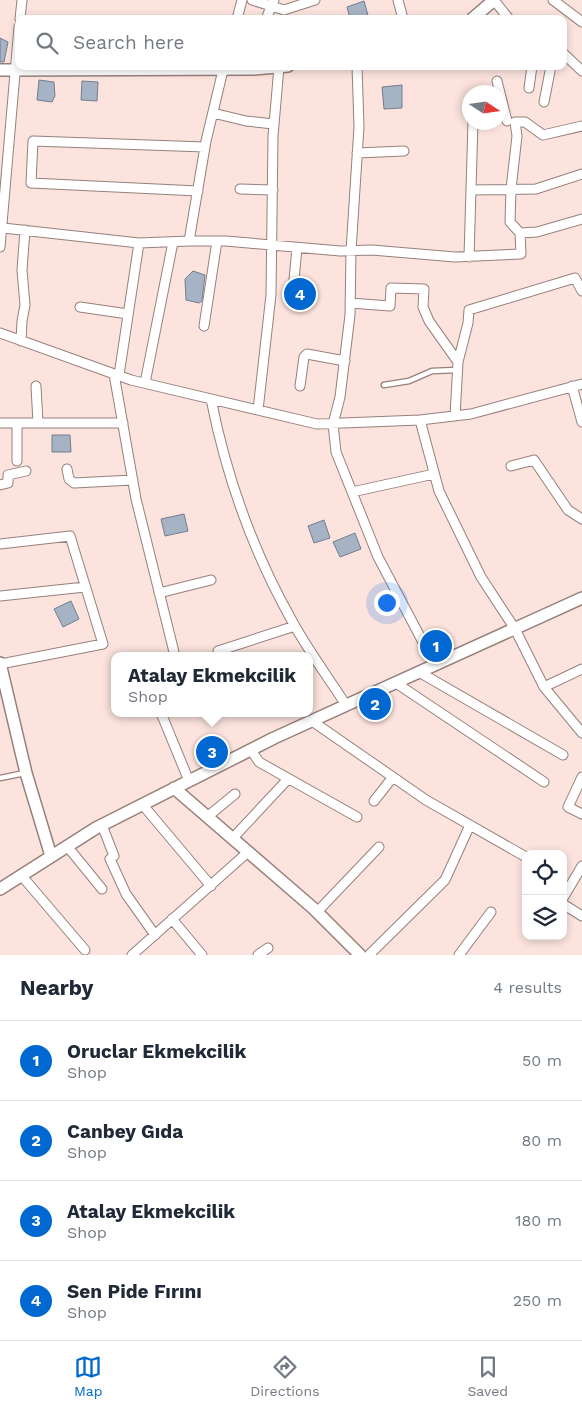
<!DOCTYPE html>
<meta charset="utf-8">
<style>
body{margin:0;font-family:"Work Sans",sans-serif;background:#f6f6f7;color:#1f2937}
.controls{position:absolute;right:15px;bottom:15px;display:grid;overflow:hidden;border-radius:10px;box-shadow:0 2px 8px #0003}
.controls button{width:45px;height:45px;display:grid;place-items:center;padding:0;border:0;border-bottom:1px solid #e0e1e3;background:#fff;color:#1f2937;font:25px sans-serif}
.compass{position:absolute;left:462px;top:85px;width:45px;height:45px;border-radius:50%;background:#fff;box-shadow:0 2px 8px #0003;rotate:102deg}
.you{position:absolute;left:386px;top:602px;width:18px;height:18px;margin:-12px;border:4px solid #fff;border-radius:50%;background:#1a73e8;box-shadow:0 0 0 8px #1a73e833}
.badge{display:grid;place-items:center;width:32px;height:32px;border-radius:50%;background:#0068d0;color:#fff;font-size:16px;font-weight:700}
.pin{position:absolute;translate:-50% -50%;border:2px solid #fff;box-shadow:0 1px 5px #0006}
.popup{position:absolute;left:111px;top:652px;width:202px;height:65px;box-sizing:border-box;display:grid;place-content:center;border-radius:10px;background:#fff;filter:drop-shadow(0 1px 4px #0005);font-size:16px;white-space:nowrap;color:#747a83}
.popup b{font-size:19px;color:#1f2937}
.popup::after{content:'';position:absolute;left:50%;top:100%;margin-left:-10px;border:10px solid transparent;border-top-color:#fff}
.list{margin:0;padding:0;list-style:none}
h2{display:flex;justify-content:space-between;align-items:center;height:65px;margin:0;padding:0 20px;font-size:21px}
h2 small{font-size:16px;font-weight:400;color:#747a83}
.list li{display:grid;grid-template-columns:32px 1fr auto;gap:15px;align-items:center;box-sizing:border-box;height:80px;padding:0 20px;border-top:1px solid #e0e1e3}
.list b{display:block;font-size:19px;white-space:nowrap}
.list p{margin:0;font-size:16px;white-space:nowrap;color:#747a83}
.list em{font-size:16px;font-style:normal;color:#747a83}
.icon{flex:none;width:28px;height:28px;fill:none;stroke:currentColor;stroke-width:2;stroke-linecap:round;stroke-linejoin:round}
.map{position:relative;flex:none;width:582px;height:955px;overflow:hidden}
.search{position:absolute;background:#fff;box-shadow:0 2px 8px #0003;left:15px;right:15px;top:15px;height:55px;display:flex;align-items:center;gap:12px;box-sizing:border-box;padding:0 18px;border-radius:10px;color:#747a83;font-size:19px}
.sheet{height:385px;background:#fff}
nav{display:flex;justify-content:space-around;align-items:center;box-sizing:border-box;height:70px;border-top:1px solid #e0e1e3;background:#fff;font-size:14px;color:#747a83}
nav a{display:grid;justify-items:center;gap:2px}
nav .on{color:#0068d0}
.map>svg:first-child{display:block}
.building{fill:#a6b3c4;stroke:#727e8e}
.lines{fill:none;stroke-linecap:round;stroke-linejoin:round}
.lane-casing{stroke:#96807c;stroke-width:7}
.street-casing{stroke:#96807c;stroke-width:11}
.secondary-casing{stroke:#96807c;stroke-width:14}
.lane{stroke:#fff;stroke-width:4.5}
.street{stroke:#fff;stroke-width:9}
.secondary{stroke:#fff;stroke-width:11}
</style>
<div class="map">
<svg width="582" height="955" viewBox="0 0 582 955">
<rect width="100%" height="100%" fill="#fce3de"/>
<!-- building -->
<path class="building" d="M364 1 369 19H350L347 7Z
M0 38 8 42 4 62H0Z
M39 80 54 82 55 96 52 102 37 100Z
M82 81 98 82 97 101 81 100Z
M402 85V108L384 109 382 87Z
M193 271 205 275 202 301 199 303 186 300 185 279Z
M52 435H70L71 452H52Z
M184 514 188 531 165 536 161 519Z
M324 520 330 538 314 543 308 526Z
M355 533 361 549 340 557 333 542Z
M71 601 79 619 63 627 54 609Z"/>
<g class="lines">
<defs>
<path id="lane" d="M384 385 409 381 432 371 457 370
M0 778 25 773"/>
<path id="street" d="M252 0 284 10 315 0
M398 0 403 19
M494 0 509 19
M553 0 582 22
M20 19 22 0
M237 19 242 0
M266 19 274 0
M563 53 582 71
M357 66 359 127 351 251 350 315 340 397 333 424 336 452 378 557 435 665
M497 81 507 121
M529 88 532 66
M544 102 551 66
M213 113 246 121 274 124
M357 153 404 151
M240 189 273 190
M471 190 536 189 582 174
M198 191 31 183 33 141 205 147
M3 228 139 243 119 375
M520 233 510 222 511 189 517 136 515 122H525L543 135 582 126
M189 241H226L340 251 372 250 455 257 521 254 520 233 537 232 582 219
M139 243 189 241 206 141 224 66
M0 247 19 27
M469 257 473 122
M292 301 297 248
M350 303 390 306 391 288 424 289 423 307 429 321 458 362 455 416
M80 307 128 314
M204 326 217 241
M0 333 131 380 317 424 420 420 471 414 582 384
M21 341 22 321 25 305 22 270 25 230
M458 362 468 323 469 310 575 278 582 291
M114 374 136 499 175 656
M145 383 173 242
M36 386 38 423
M300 386 304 357 307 354 345 361
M572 386 582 422
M211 399C226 475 253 551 291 619 307 649 328 677 346 705
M258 410 271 295 273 136 279 67
M420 420 439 491 481 577 515 629 544 687 582 733
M0 423H123
M17 423V461
M511 466 534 460 568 510 582 519
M67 469 69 479 74 483 133 480
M0 485 8 483V475L26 471
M352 492 434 474
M0 544 70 536 103 644 0 664
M159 593 211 580
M0 596 85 587
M218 651 295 626
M419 672 563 755
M396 683 544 782
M544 687 582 669
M161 713 189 781
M312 721 426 800 526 857
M251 750 259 762 357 817
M582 777 568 807 582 814
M374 801 393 777
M142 804 211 886
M207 817 235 794
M102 825 114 856 110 859 126 894 155 935
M232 839 288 779
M67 846 102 889
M21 875 85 950
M563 898 582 866
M563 904 582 916
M317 912 379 847
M172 919 202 955
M132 955 248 852
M258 955 268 948
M369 955 445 880 470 825
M459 955 491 912"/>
<path id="secondary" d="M472 19 494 0
M0 70 254 69 288 66
M0 663 26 773 51 856
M174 788 313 908 360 955
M0 889 96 828 274 738 582 598"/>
</defs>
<!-- lane casing -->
<use href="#lane" class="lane-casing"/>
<!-- street casing -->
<use href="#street" class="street-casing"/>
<!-- secondary casing -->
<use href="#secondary" class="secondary-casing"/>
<!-- lane -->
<use href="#lane" class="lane"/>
<!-- street -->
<use href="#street" class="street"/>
<!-- secondary -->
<use href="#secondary" class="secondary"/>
</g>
</svg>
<div class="controls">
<button><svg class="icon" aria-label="locate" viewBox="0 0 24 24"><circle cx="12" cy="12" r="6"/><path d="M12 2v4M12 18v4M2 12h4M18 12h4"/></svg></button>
<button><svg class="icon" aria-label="layers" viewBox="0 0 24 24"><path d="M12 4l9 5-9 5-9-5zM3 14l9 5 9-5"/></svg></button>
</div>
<svg class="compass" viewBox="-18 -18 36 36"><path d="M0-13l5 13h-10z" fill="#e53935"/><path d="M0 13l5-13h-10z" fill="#747a83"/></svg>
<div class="you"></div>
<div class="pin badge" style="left:436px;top:646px">1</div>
<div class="pin badge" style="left:375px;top:704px">2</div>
<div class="pin badge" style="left:212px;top:752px">3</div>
<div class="popup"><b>Atalay Ekmekcilik</b>Shop</div>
<div class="pin badge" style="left:300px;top:294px">4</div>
<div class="search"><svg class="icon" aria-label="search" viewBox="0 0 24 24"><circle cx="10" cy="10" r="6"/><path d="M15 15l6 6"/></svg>Search here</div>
</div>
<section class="sheet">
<h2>Nearby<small>4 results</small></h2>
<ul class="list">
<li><span class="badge">1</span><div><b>Oruclar Ekmekcilik</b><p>Shop</p></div><em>50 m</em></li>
<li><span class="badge">2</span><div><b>Canbey Gıda</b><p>Shop</p></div><em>80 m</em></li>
<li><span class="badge">3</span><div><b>Atalay Ekmekcilik</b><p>Shop</p></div><em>180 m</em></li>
<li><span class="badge">4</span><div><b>Sen Pide Fırını</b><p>Shop</p></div><em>250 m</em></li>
</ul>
</section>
<nav>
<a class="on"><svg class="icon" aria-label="map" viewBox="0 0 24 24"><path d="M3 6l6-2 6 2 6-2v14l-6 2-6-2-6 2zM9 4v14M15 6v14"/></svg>Map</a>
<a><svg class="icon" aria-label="directions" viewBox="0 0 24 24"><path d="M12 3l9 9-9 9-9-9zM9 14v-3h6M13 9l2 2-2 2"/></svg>Directions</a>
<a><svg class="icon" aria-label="saved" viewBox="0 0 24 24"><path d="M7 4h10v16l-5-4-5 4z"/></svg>Saved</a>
</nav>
